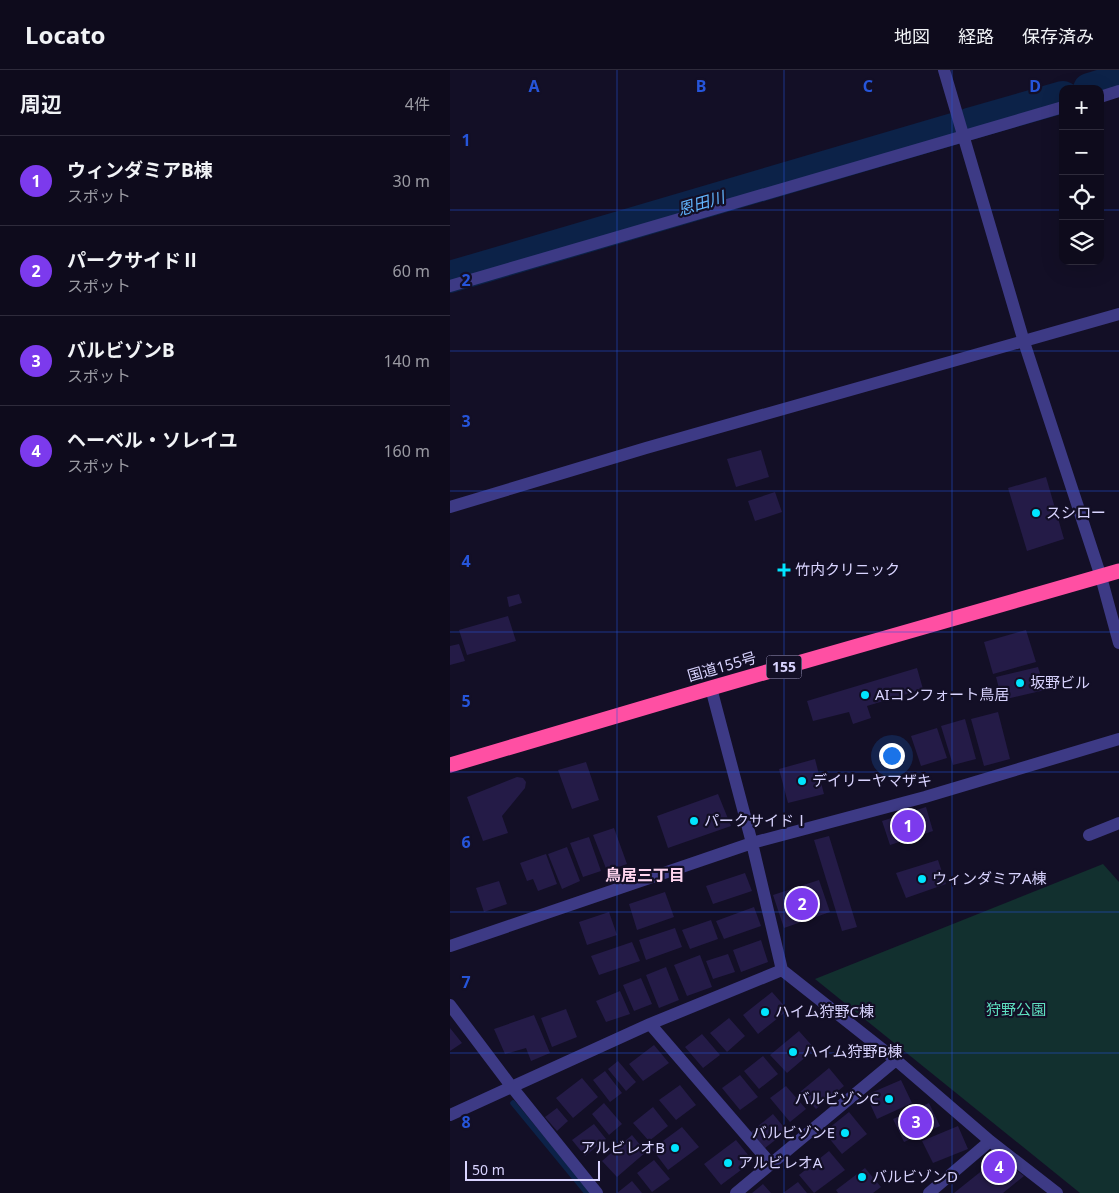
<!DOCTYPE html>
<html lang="ja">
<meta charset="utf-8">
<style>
body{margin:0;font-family:"Noto Sans","Noto Sans JP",sans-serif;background:#1c1929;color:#f1f3f6}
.controls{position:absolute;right:15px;top:15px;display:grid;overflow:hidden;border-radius:10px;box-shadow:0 5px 20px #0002}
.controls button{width:45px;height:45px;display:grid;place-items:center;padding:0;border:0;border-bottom:1px solid #2e2b3b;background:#0e0b1c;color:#f1f3f6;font:25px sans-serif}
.scale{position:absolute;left:15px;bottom:12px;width:135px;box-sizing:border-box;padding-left:5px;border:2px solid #d9d4ff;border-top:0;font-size:14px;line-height:18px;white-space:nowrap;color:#d9d4ff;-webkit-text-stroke:4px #130f26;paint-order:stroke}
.you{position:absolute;left:441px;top:685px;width:18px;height:18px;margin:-12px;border:4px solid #fff;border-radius:50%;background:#1a73e8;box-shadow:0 0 0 8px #1a73e833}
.badge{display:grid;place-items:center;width:32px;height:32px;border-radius:50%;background:#7c3aed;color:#fff;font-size:16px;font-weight:700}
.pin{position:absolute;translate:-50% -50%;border:2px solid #fff;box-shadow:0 1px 5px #0006}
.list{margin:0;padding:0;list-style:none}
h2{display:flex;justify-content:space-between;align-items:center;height:65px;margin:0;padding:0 20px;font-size:21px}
h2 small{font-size:16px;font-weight:400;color:#9b9ba3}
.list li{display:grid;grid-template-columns:32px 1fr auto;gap:15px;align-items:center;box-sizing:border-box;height:90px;padding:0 20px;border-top:1px solid #2e2b3b}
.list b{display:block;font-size:19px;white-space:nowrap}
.list p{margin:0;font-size:16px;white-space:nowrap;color:#9b9ba3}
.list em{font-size:16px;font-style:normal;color:#9b9ba3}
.icon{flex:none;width:28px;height:28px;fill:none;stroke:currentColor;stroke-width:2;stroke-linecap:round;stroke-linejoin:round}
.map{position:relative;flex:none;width:669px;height:1123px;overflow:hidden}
header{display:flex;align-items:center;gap:30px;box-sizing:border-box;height:70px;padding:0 25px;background:#0e0b1c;border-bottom:1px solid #2e2b3b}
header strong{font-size:24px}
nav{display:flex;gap:28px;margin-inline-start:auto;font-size:18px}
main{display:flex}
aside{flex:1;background:#0e0b1c}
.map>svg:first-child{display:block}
.green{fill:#12302f}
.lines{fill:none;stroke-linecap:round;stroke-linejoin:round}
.stream{stroke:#0c2248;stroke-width:5.5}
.river{stroke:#0c2248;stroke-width:32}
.building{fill:#241b47}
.minor{stroke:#3d3a85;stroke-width:12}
.highway{stroke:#ff4fa3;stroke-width:15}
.grid{fill:none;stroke:#2655da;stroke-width:1;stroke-opacity:0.55}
.poi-dot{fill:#00e5ff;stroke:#130f26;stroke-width:2}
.labels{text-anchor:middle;stroke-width:4.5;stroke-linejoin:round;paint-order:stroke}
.shield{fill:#130f26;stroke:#9e99be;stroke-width:1}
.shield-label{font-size:14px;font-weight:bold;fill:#d9d4ff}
.poi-label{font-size:15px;fill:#d9d4ff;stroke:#130f26;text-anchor:start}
.street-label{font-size:15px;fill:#d9d4ff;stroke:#130f26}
.park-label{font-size:15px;fill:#5fe0c0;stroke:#130f26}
.water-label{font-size:16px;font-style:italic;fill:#62b6ff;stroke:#130f26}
.neighbourhood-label{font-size:16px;font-weight:bold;fill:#ffd6f0;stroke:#130f26}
.grid-label{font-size:16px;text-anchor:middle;font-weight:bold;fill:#2655da;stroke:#130f26;stroke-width:4.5;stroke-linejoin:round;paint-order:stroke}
</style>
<header>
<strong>Locato</strong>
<nav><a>地図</a><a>経路</a><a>保存済み</a></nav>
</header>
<main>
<aside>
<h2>周辺<small>4件</small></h2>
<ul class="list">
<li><span class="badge">1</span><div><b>ウィンダミアB棟</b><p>スポット</p></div><em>30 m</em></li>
<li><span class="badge">2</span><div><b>パークサイドⅡ</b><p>スポット</p></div><em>60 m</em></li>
<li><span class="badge">3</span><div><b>バルビゾンB</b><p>スポット</p></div><em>140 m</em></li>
<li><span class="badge">4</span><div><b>ヘーベル・ソレイユ</b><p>スポット</p></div><em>160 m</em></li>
</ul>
</aside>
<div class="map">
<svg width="669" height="1123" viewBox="0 0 669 1123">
<rect width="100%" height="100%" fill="#130f26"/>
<!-- green -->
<path class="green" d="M653 794 669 812V1123H630L365 909Z"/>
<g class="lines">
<!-- stream -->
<path class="stream" d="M63 1033 137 1123"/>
<!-- river -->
<path class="river" d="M639 19 669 10
M519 54 613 27
M0 207 503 59"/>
</g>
<!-- building -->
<path class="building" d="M311 380 319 407 286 417 277 389Z
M596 407 614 469 577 481 558 418Z
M325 422 332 442 305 451 298 431Z
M69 524 72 533 59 537 57 527Z
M58 546 66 571 17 585 9 560Z
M576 560 586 592 543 604 534 572Z
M9 574 15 591 0 595V576Z
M588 597 595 620 552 630 546 607Z
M467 598 473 619 417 636 421 648 403 654 399 642 363 651 357 631Z
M548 642 560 689 534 696 521 649Z
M515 649 526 689 503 695 491 656Z
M487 658 497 688 471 696 461 666Z
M365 689 374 724 338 733 329 699Z
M136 692 149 730 122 739 108 700Z
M67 707 73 708 76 712 75 718 52 746 58 763 33 771 17 727Z
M268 724 281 756 218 778 207 746Z
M476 737 483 761 440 775 432 751Z
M164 758 177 794 157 801 143 765Z
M379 766 407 857 392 861 364 770Z
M139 767 151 801 133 807 120 773Z
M117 777 130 811 112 819 98 784Z
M96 784 107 814 88 821 83 809 77 811 70 793Z
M488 790 496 814 456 828 446 803Z
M295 803 302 821 263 834 256 816Z
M369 810 380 842 334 858 323 825Z
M49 811 57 834 34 842 26 818Z
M215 822 224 847 187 860 179 834Z
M304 837 311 856 274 869 266 851Z
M159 842 167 865 137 875 129 852Z
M261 850 268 869 240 879 232 860Z
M225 858 232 877 196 890 189 870Z
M311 870 318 892 291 902 283 880Z
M182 872 190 891 149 905 141 886Z
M278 884 285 902 263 909 256 891Z
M250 885 262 917 237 926 224 895Z
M216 897 229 930 209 938 196 905Z
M191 908 202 934 184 941 173 915Z
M170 921 180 944 156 952 146 931Z
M322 922 338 940 308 964 293 945Z
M116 939 127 967 102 977 91 948Z
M84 945 100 983 81 991 76 978 55 984 44 959Z
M279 948 295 966 277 982 260 963Z
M0 958 12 973 0 981Z
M349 961 365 979 337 1003 320 985Z
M252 964 270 985 253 998 235 977Z
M204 975 219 993 193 1011 179 994Z
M313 986 328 1004 309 1019 294 1001Z
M168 991 186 1012 176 1021 158 999Z
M379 998 394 1016 366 1039 350 1022Z
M155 1001 172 1023 160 1032 143 1010Z
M290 1005 308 1027 290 1040 272 1018Z
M132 1008 148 1027 123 1048 106 1028Z
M451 1010 462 1033 427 1049 416 1025Z
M230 1015 246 1035 226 1050 209 1030Z
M336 1016 356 1039 340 1052 320 1028Z
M154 1033 172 1054 159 1065 142 1044Z
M479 1033 490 1056 454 1072 443 1049Z
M203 1037 218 1056 199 1071 183 1053Z
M107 1038 118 1051 107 1061 95 1047Z
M399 1042 417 1064 392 1084 374 1062Z
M323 1044 337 1061 315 1078 301 1062Z
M144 1054 156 1069 135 1086 122 1070Z
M508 1056 518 1079 483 1093 472 1071Z
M232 1057 249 1077 218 1100 202 1079Z
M182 1065 196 1082 167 1107 152 1091Z
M286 1070 303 1091 271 1115 254 1094Z
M379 1081 395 1100 364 1123 349 1105Z
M549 1087 574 1106 553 1123H504Z
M204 1090 220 1109 202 1122 187 1103Z
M415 1098 431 1117 423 1123H388L386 1120Z
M182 1111 192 1123H167Z
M348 1112 357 1123H333Z
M313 1114 321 1123H302Z"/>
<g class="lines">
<!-- minor -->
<path class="minor" d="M494 0 574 272 651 507 669 573
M650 27 669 21
M0 216 613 37
M0 437 196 378 669 244
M639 765 669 753
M0 876 302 773 261 618
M332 900 446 990 540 1071 607 1123
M0 935 61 1016 147 1123
M0 1045 200 954
M321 1094 200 954 332 900 302 773 475 727 669 669
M286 1123 446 990
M479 1123 540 1071"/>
<!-- highway -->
<path class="highway" d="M0 695 261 618 669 501"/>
</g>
<!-- grid -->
<path class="grid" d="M167 0V1123M334 0V1123M502 0V1123M0 140H613M650 140H669M0 281H669M0 421H669M0 562H669M0 702H669M0 842H669M0 983H669"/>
<!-- markers -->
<g class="poi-dot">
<circle cx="586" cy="443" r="5"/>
<path d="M331.5 492.5h5v5h5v5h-5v5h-5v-5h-5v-5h5z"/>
<circle cx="570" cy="613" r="5"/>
<circle cx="415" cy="625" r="5"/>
<circle cx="352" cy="711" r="5"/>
<circle cx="244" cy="751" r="5"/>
<circle cx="472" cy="809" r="5"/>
<circle cx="315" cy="942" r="5"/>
<circle cx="343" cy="982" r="5"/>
<circle cx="439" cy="1029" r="5"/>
<circle cx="395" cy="1063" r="5"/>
<circle cx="225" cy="1078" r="5"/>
<circle cx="278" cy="1093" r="5"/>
<circle cx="412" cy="1107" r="5"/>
</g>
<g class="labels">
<!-- shield labels -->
<rect class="shield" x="316.5" y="585.5" width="35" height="23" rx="4"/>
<g class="shield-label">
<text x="334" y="602">155</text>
</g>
<!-- poi labels -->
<g class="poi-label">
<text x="596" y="448">スシロー</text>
<text x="345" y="505">竹内クリニック</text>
<text x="580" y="618">坂野ビル</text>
<text x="425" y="630">AIコンフォート鳥居</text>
<text x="362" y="716">デイリーヤマザキ</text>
<text x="254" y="756">パークサイドⅠ</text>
<text x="482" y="814">ウィンダミアA棟</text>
<text x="325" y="947">ハイム狩野C棟</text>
<text x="353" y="987">ハイム狩野B棟</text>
<text x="429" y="1034" text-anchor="end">バルビゾンC</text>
<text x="385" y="1068" text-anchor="end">バルビゾンE</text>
<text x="215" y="1083" text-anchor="end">アルビレオB</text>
<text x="288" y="1098">アルビレオA</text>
<text x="422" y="1112">バルビゾンD</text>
</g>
<!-- street labels -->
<g class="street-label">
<text transform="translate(272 597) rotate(-16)" y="5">国道155号</text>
</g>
<!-- park labels -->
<g class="park-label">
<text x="566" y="945">狩野公園</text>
</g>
<!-- water labels -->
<g class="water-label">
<text transform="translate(251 133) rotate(-16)" y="6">恩田川</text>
</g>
<!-- neighbourhood labels -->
<g class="neighbourhood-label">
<text x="195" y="811">鳥居三丁目</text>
</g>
</g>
<g class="grid-label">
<text x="84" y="22">A</text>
<text x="251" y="22">B</text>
<text x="418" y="22">C</text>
<text x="585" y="22">D</text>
<text x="16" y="76">1</text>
<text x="16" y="216">2</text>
<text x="16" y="357">3</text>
<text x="16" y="497">4</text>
<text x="16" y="637">5</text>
<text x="16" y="778">6</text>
<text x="16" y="918">7</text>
<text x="16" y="1058">8</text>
</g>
</svg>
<div class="controls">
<button>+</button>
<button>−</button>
<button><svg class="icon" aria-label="locate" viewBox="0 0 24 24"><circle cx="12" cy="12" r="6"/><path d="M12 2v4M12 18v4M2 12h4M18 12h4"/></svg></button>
<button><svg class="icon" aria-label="layers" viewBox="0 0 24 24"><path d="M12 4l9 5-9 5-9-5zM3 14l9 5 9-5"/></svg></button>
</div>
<div class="scale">50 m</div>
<div class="you"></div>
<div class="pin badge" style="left:458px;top:756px">1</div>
<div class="pin badge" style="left:352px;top:834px">2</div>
<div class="pin badge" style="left:466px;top:1052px">3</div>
<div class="pin badge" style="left:549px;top:1097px">4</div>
</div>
</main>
